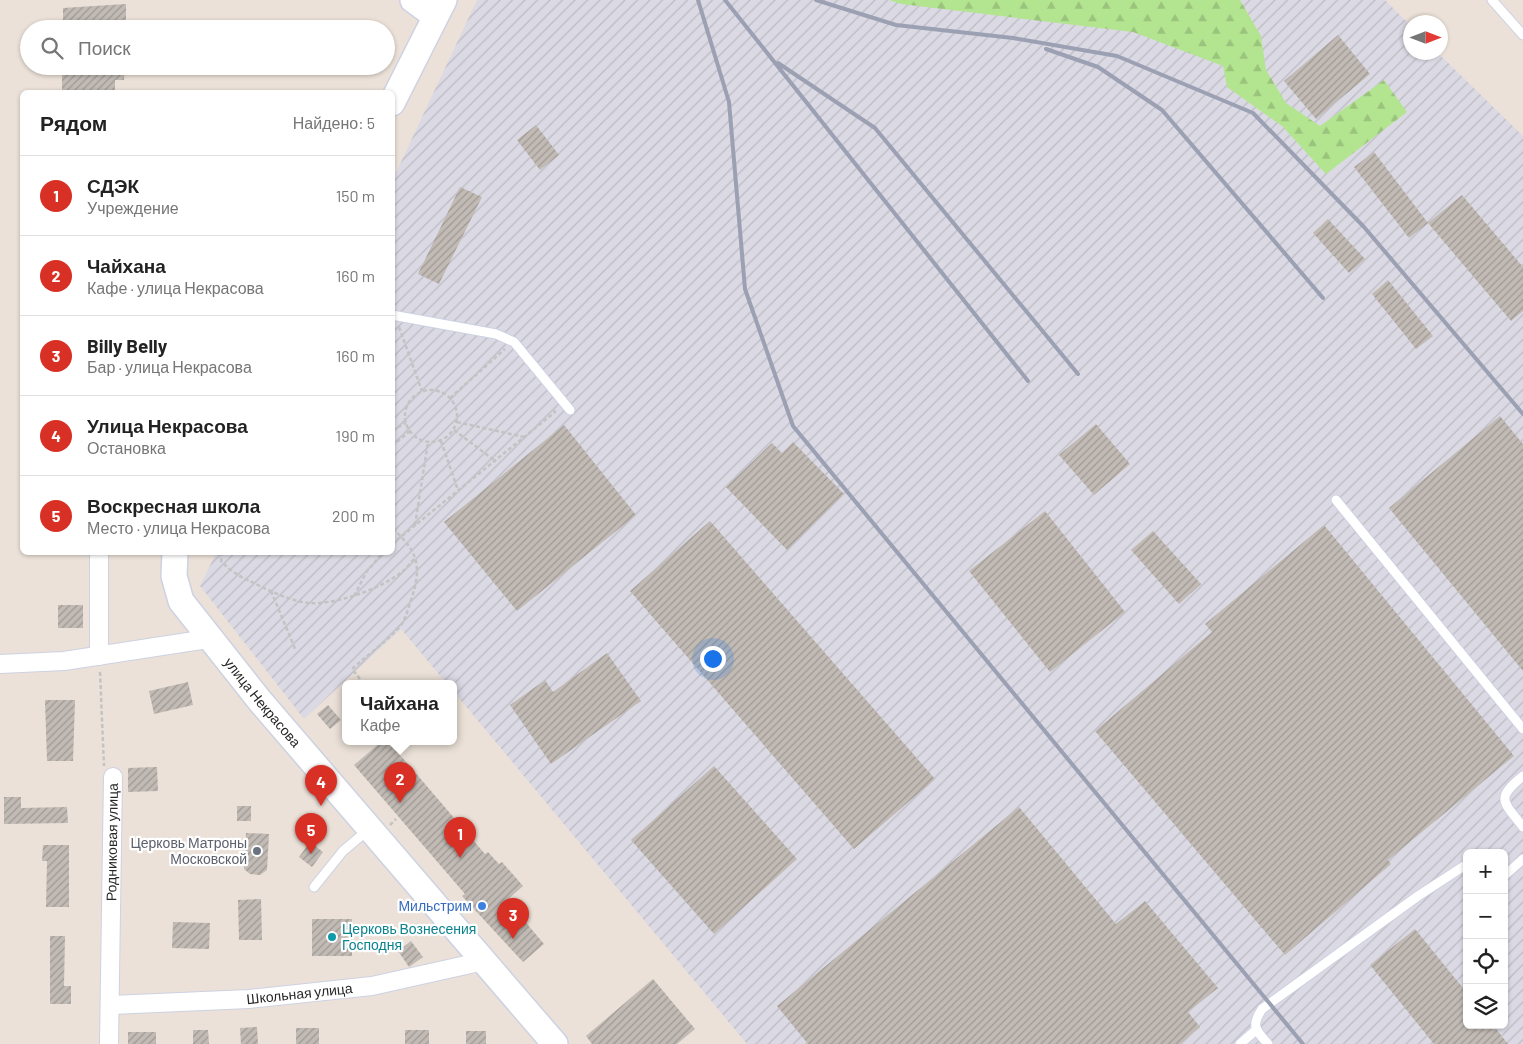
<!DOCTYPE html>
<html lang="ru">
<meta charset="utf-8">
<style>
body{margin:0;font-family:Barlow,sans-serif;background:#f6f6f6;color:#222}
.controls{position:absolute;right:15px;bottom:15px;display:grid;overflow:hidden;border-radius:8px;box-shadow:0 1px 4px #0004}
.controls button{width:45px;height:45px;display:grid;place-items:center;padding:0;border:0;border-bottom:1px solid #e0e0e0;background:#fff;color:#222;font:25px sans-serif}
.compass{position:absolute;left:1403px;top:15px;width:45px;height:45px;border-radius:50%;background:#fff;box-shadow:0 1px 4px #0004;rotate:90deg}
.you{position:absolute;left:712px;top:658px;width:18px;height:18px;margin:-12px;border:4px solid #fff;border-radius:50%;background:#1a73e8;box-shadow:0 0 0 8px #1a73e833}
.badge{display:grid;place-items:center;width:32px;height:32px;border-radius:50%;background:#d93025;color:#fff;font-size:16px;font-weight:700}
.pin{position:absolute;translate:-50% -41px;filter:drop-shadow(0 1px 2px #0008)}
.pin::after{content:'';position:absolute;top:26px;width:18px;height:15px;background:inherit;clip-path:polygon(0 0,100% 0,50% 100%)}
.popup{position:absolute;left:342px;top:680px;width:115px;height:65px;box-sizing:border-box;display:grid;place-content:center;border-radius:8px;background:#fff;filter:drop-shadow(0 1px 4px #0005);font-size:16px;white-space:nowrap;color:#767676}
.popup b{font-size:19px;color:#222}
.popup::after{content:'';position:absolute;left:50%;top:100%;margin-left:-10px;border:10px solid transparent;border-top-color:#fff}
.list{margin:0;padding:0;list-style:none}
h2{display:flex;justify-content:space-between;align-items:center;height:65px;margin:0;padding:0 20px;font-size:21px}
h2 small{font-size:16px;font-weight:400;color:#767676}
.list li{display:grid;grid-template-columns:32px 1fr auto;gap:15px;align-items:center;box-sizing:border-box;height:80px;padding:0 20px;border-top:1px solid #e0e0e0}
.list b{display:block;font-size:19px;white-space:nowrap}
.list p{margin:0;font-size:16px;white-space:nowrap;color:#767676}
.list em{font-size:16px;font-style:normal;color:#767676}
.icon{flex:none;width:28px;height:28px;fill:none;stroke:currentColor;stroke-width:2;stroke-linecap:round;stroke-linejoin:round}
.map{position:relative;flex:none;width:1523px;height:1044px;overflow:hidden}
.search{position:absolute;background:#fff;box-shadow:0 1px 4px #0004;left:20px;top:20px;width:375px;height:55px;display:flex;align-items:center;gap:12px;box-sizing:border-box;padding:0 18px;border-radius:28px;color:#767676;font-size:19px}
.panel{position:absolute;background:#fff;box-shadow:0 1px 4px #0004;left:20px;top:90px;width:375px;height:465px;border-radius:8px}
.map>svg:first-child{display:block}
.industrial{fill:url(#industrial-furrows);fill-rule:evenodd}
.forest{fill:url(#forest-firs)}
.building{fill:url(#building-hatch)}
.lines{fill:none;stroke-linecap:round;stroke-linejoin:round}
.lane-casing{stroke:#cdd2e2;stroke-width:11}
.street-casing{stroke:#cdd2e2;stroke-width:20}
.secondary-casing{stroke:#cdd2e2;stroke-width:28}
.path{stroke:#c3c3c3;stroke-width:2.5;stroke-dasharray:4 2.5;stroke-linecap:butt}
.lane{stroke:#fff;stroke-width:9}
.street{stroke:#fff;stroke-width:18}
.secondary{stroke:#fff;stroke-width:25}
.rail{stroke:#9ba0b3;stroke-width:4}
.worship-dot{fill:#6b7280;stroke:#fff;stroke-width:2}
.shop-dot{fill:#3f7fe0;stroke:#fff;stroke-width:2}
.culture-dot{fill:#0f9aa8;stroke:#fff;stroke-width:2}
.labels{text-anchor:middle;stroke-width:4.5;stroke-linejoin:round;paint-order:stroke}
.street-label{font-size:14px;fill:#272727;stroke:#fff}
.worship-label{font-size:14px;fill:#5b616d;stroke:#fff;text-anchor:end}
.shop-label{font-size:14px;fill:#366cbe;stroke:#fff;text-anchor:end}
.culture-label{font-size:14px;fill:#0d838f;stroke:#fff;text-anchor:start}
</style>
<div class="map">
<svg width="1523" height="1044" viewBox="0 0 1523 1044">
<defs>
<pattern id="industrial-furrows" width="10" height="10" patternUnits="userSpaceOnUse" patternTransform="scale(1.25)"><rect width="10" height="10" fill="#dbd9e3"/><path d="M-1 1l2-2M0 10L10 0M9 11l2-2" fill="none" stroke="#bcbac3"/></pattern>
<pattern id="forest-firs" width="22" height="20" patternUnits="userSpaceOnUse" patternTransform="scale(1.25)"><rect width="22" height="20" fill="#b3e590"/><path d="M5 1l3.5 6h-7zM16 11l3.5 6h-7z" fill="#9ac47c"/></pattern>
<pattern id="building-hatch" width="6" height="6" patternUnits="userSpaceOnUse" patternTransform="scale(1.25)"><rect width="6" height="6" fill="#c2bbb5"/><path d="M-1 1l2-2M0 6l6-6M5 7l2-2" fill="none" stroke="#9e9893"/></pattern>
</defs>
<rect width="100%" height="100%" fill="#ebe1d8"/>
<!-- industrial -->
<path class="industrial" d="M477 0H1385L1410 25V52L1438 53 1523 136V1044H747L454 692V684H447L401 629 304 719 200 586 216 553 392 552 393 179ZM1467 853H1504V1025H1467Z"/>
<!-- forest -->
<path class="forest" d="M889 0H1240L1261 36 1266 70 1286 103 1320 126 1384 80 1407 112 1326 174 1282 126 1227 87 1223 66 1133 32 901 4Z"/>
<!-- building -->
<path class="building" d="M126 4V29H63V8Z
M1338 35 1370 74 1316 119 1284 81Z
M62 66H125L124 80H115V92H62Z
M536 125 559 155 540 170 517 140Z
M1374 152 1428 223 1409 238 1354 167Z
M460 187 482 197 439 284 418 274Z
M1462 195 1523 267V311L1511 321 1428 223Z
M1328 219 1365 259 1349 273 1313 233Z
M1388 280 1433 336 1416 349 1372 294Z
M1500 416 1523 444V671L1389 508Z
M1096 424 1130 464 1094 495 1059 455Z
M564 425 636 515 517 611 444 522Z
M793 442 844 494 787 550 726 487 772 443 782 453Z
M1045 511 1125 612 1050 672 969 571Z
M710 521 935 779 854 849 630 591Z
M1324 525 1514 756 1388 860 1391 864 1285 955 1095 731 1212 632 1205 624Z
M1153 531 1201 584 1179 604 1131 550Z
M58 605H83V628H58Z
M607 653 641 701 551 764 510 705 545 680 553 692Z
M188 682 193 705 154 714 149 691Z
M45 700H75L73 761H47Z
M328 705 341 720 330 729 317 714Z
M381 742H389L485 854 488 852 499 864 502 862 523 886 507 900 544 944 523 962 462 896 465 894 354 765Z
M714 766 797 859 714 934 631 840Z
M157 767 158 791 128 792V768Z
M4 797H21V808L67 807 68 823 4 824Z
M237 806H251V821H237Z
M1019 807 1116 924 1145 901 1218 988 1188 1012 1200 1027 1180 1044H808L777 1006Z
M246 833 269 834 267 870 260 875 250 874 244 869Z
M310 842 323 852 312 867 299 857Z
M43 845H69V907H46L47 861H42Z
M261 899 262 940H239L238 900Z
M312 919H352V956H312Z
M173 922 210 923 209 949 172 948Z
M1415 929 1467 993V1025H1493L1508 1044H1434L1370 965Z
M50 936H65L64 986H71V1004H50Z
M411 941 423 957 409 967 398 951Z
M653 979 695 1029 677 1044H592L586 1036Z
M257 1027 258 1044H241L240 1028Z
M296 1028H319V1044H296Z
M193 1030H208L209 1044H193Z
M405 1030H429V1044H405Z
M466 1031H486V1044H466Z
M128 1032H156V1044H128Z"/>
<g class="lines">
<defs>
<path id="lane" d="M1492 0 1523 35
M392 315 496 334 514 342 570 410
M1336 500 1523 729
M1523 776C1495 799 1503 801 1523 827
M1504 876 1523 859
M314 887 343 851 368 830
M1240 1044 1256 1030
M1268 1044C1255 1029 1251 1026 1262 1009L1418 896 1467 864"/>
<g id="street">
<path d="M99 552V656"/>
<path d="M0 664 64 661 201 640 210 637"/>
<path id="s1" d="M111 1005 249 999 372 986 484 961"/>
<path id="s2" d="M109 1044 113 777"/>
</g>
<g id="secondary">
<path d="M413 0 435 16"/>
<path d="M392 103 444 0"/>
<path id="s3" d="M175 552 174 576 181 601 260 701 555 1044"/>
</g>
</defs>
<!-- lane casing -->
<use href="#lane" class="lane-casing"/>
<!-- street casing -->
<use href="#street" class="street-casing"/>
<!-- secondary casing -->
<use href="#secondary" class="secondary-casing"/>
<!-- path -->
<path class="path" d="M399 327 422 391
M405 416a26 26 0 1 1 52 0a26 26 0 1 1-52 0Z
M450 398 505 349
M457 422 524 437
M392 430 406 423
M454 430 494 460
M441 441 458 490
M392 446 410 431
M415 525 428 442
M392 544 555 412 554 410
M222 552 221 561C234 575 244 578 260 586 274 593 292 601 308 603 336 605 380 589 402 572 407 568 411 562 415 558
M271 591 296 651
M354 596 367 571 384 552
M100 672 104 766
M364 684 352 669C365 657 390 639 401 625 406 618 408 609 411 600 422 567 419 552 392 528
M390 825 396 819"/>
<!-- lane -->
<use href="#lane" class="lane"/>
<!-- street -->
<use href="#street" class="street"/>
<!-- secondary -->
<use href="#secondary" class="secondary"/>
<!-- rail -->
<path class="rail" d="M698 0 729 102 745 289 793 426 1303 1044
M725 0 1028 381
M816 0 896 25 1013 38 1117 56 1253 113 1364 227 1523 414
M1046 49 1098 67 1162 110 1323 298
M778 63 875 128 1078 374"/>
</g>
<!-- markers -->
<circle class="worship-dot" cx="257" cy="851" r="5"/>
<circle class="shop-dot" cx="482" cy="906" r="5"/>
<circle class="culture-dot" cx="332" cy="937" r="5"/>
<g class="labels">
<!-- street labels -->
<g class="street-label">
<text dy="5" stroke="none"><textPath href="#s3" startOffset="180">улица Некрасова</textPath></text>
<text dy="5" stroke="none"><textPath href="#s2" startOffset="202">Родниковая улица</textPath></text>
<text dy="5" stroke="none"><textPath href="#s1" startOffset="189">Школьная улица</textPath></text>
</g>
<!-- worship labels -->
<g class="worship-label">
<text x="247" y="848">Церковь Матроны<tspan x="247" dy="16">Московской</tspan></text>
</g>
<!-- shop labels -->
<g class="shop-label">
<text x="472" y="911">Мильстрим</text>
</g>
<!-- culture labels -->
<g class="culture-label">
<text x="342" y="934">Церковь Вознесения<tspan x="342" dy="16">Господня</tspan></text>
</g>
</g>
</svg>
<div class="controls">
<button>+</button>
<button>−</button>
<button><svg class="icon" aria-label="locate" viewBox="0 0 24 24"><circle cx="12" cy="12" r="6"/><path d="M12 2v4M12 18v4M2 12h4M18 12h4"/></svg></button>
<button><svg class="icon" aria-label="layers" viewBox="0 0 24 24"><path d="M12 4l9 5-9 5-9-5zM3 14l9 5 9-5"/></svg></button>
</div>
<svg class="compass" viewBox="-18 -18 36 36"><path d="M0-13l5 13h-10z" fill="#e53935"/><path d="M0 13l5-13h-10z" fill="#767676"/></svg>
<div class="you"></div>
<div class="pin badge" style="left:460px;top:858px">1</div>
<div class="pin badge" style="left:400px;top:803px">2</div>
<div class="popup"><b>Чайхана</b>Кафе</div>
<div class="pin badge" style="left:513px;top:939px">3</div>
<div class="pin badge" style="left:321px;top:806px">4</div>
<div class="pin badge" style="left:311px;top:854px">5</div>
<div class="search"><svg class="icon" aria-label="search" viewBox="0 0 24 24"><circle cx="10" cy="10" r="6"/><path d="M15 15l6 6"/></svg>Поиск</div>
<section class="panel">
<h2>Рядом<small>Найдено: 5</small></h2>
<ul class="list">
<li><span class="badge">1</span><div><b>СДЭК</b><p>Учреждение</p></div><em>150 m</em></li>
<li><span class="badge">2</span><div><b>Чайхана</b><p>Кафе · улица Некрасова</p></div><em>160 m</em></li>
<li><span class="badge">3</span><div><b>Billy Belly</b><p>Бар · улица Некрасова</p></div><em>160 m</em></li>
<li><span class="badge">4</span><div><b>Улица Некрасова</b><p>Остановка</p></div><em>190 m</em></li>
<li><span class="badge">5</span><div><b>Воскресная школа</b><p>Место · улица Некрасова</p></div><em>200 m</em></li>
</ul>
</section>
</div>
